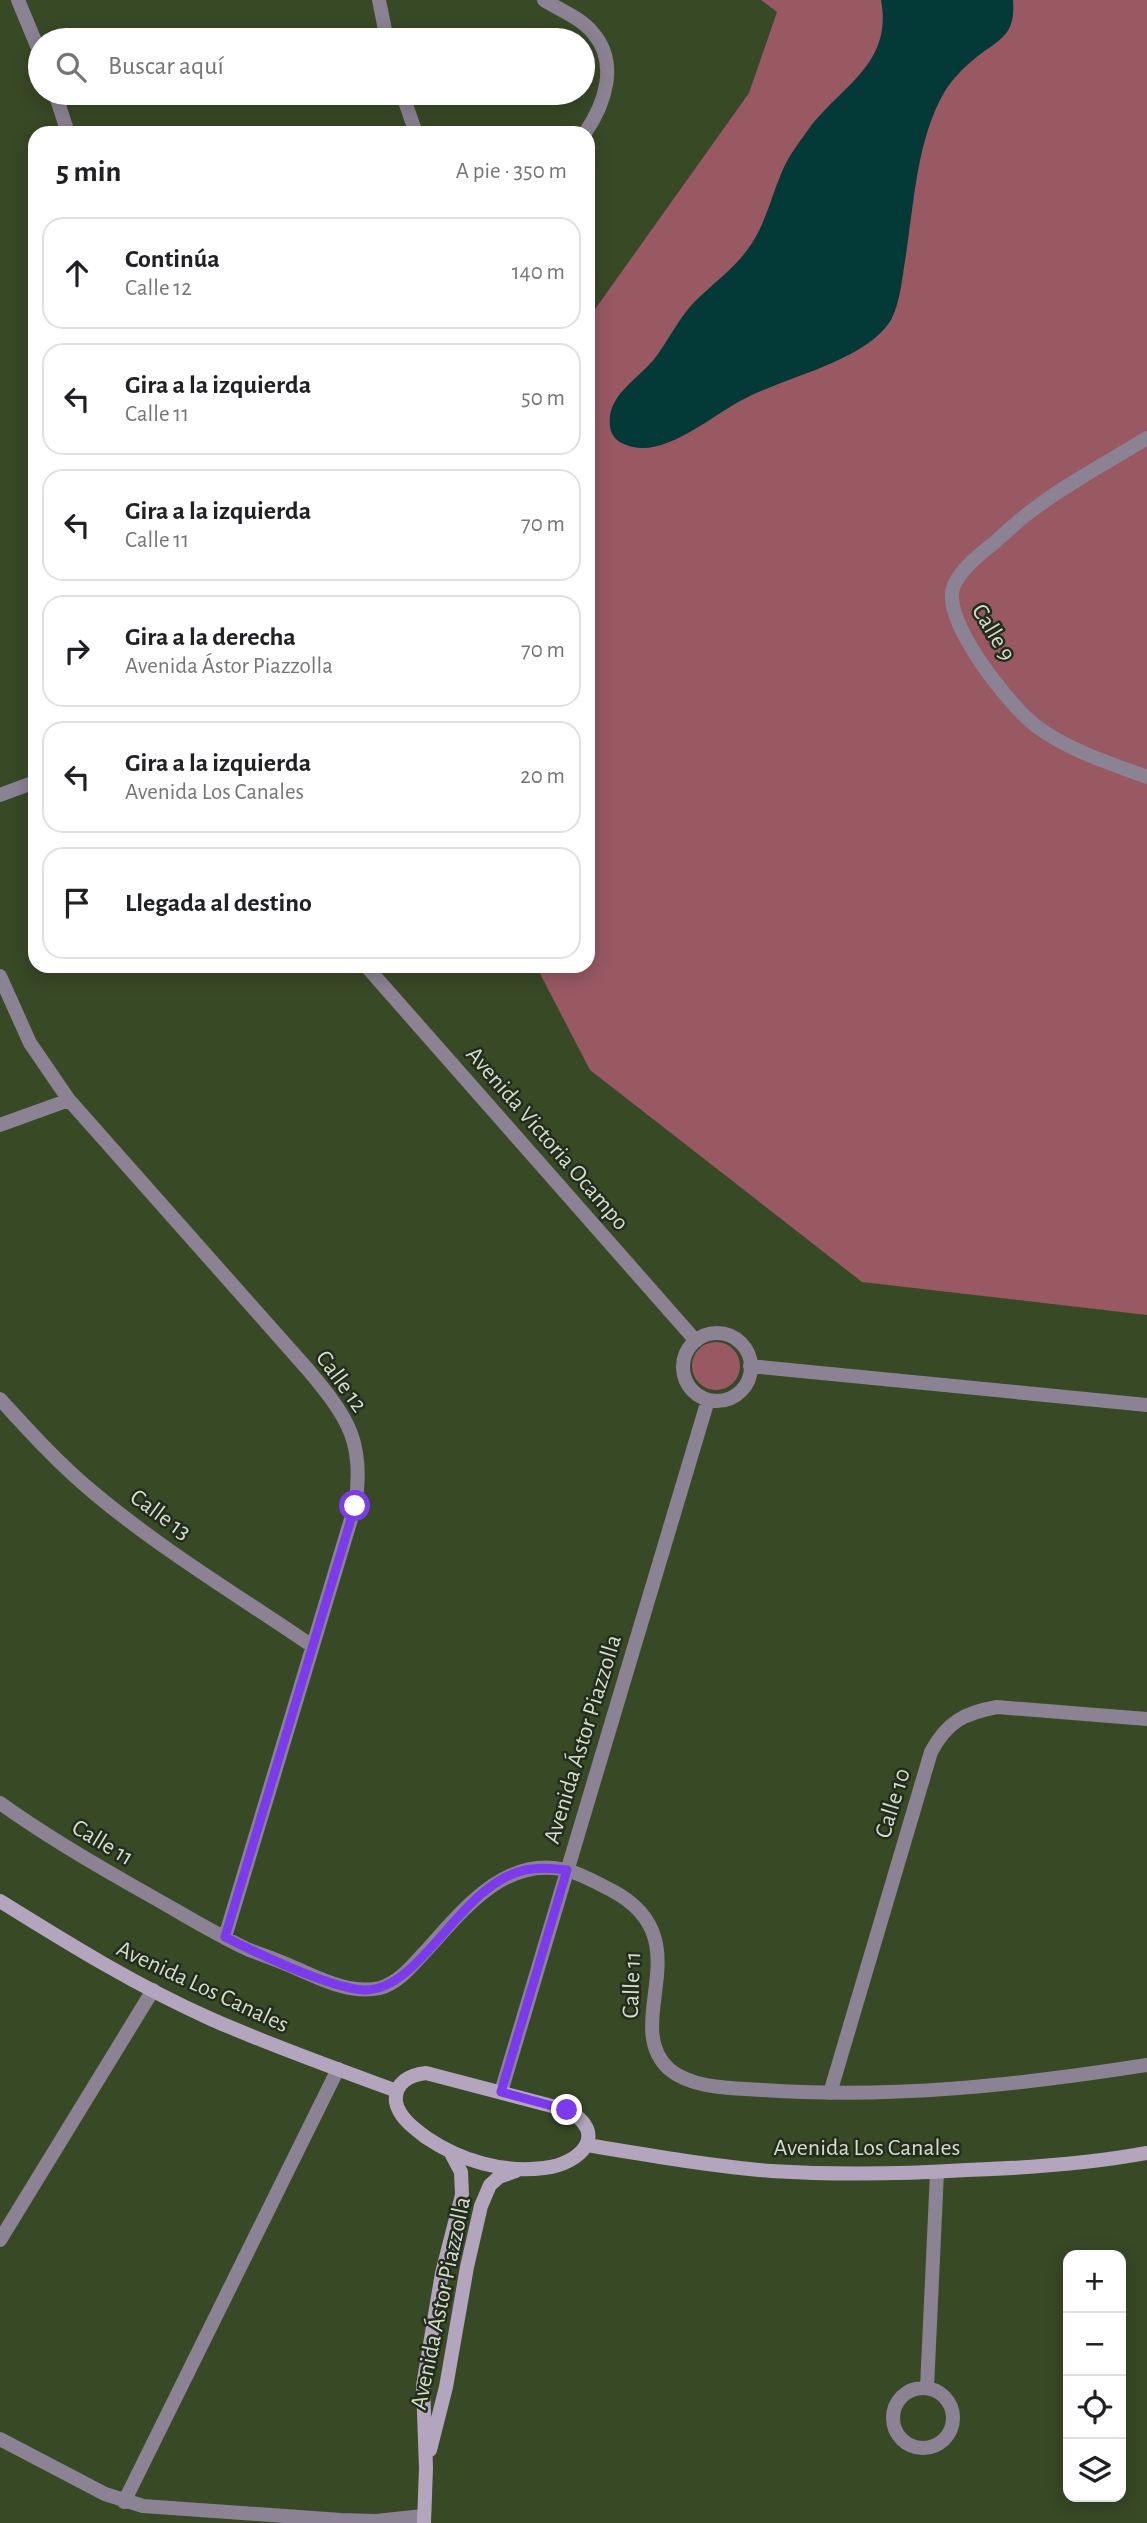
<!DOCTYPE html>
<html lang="es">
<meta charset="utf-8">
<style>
body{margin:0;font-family:"Alegreya Sans",sans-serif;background:#f6f6f6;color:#202124}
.controls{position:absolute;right:21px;bottom:21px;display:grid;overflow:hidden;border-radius:14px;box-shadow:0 4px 18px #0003}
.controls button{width:63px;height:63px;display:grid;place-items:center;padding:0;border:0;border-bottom:2px solid #e0e0e0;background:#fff;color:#202124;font:35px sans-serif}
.stop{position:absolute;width:21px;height:21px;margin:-16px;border:5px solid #7c3aed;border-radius:50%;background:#fff}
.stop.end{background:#7c3aed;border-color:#fff;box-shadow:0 2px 7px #0008}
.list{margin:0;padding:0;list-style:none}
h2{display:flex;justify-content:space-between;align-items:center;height:91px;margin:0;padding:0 28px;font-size:30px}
h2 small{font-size:23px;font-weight:400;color:#757577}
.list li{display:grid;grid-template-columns:46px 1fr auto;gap:21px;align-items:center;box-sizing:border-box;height:112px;margin:0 14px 14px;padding:0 14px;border:2px solid #e0e0e0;border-radius:21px}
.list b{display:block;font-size:26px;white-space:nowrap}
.list p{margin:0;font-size:23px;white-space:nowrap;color:#757577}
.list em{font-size:23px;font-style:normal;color:#757577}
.icon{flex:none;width:38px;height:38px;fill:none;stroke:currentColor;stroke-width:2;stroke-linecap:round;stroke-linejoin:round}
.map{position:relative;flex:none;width:1147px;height:2523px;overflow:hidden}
.search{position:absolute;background:#fff;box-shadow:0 4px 18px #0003;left:28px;top:28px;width:567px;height:77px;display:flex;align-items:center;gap:18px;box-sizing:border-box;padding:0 24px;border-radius:38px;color:#757577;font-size:26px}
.panel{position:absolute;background:#fff;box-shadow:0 4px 18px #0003;left:28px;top:126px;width:567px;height:847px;border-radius:21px}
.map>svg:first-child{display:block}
.green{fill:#985963}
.water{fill:#033937}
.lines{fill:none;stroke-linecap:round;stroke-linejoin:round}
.street{stroke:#8b8293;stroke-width:14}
.secondary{stroke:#b4a5bf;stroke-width:14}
.route{stroke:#7c3aed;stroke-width:9}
.labels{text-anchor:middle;stroke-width:5;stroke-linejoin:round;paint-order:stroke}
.street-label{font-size:24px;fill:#d4dfcb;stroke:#242d1d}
</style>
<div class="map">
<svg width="1147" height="2523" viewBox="0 0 1147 2523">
<rect width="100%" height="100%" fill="#384926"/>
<!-- green -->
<path class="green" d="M761 0H1147V1315L862 1282 590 1070 536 966H588V319L749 93 777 12Z
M692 1366a24 24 0 1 1 48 0a24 24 0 1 1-48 0Z"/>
<!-- water -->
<path class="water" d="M881 0H1013C1016 38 998 39 973 60 962 69 953 79 945 91 916 140 914 206 905 261 902 279 900 303 891 320 866 361 785 377 744 399 712 415 661 462 624 444 616 441 611 435 610 426 606 395 639 379 655 358 667 342 676 324 689 308 709 285 735 270 752 243 767 220 773 190 785 165 791 153 800 141 808 130 841 85 893 65 881 0Z"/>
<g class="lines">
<!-- street -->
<path class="street" d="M18 0 40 53
M379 0 387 40
M544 0C560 10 581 18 593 33 619 63 605 104 585 133
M55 93 68 133
M402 93 416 133
M1147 438C1110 461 1064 485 1030 512 1018 521 1006 532 994 543 979 555 963 567 954 585 939 619 1010 706 1036 726 1068 750 1109 763 1147 777
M0 795 35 782
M366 966 696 1341
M0 976 30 1043 69 1100 310 1372C349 1419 365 1444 355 1506L225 1937
M0 1125 69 1100
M683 1367a34 34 0 1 1 68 0a34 34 0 1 1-68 0Z
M750 1366 1147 1405
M0 1399C30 1432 60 1465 94 1493 162 1550 239 1596 312 1646
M0 1803C47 1837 97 1866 149 1895 181 1913 213 1933 247 1949 262 1955 278 1960 293 1967 319 1978 350 1995 380 1988 398 1983 411 1967 423 1954 461 1913 503 1855 566 1870 582 1874 597 1883 611 1890 705 1939 619 2023 669 2069 692 2089 734 2088 763 2090 891 2099 1020 2085 1147 2065
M501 2092 708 1400
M830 2093 931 1752C947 1722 964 1713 997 1707L1147 1719
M0 2240 153 1990
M927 2388 937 2172
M893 2418a30 30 0 1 1 60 0a30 30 0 1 1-60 0Z
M0 2439 105 2494 143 2506 341 2520 376 2521 423 2516
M124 2502 338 2069"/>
<!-- secondary -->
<path class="secondary" d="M0 1901C69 1944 137 1986 211 2019 272 2046 334 2068 397 2091
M426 2073 567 2110C610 2133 581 2164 544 2168 503 2173 461 2161 427 2138 415 2129 399 2118 396 2102 394 2082 410 2075 426 2073Z
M587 2145C648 2155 709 2166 771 2171 836 2175 902 2174 967 2170 1027 2168 1088 2164 1147 2153
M430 2450 446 2387 467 2267 481 2206 490 2185 499 2177 516 2171
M424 2523 426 2468 423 2386 442 2273 462 2195 461 2172 451 2153"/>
</g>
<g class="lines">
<!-- route -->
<path class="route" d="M355 1506 225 1937C256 1953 332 1989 365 1990 422 1990 460 1884 525 1870 539 1867 552 1868 567 1870L501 2092 567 2110"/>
</g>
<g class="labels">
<!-- street labels -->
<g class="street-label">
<text transform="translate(994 632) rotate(59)" y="8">Calle 9</text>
<text transform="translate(548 1138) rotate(49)" y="8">Avenida Victoria Ocampo</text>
<text transform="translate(342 1381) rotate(54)" y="8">Calle 12</text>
<text transform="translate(161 1514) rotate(36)" y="8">Calle 13</text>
<text transform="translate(582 1739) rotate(-73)" y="8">Avenida Ástor Piazzolla</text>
<text transform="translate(892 1803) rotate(-73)" y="8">Calle 10</text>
<text transform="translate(103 1842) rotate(31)" y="8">Calle 11</text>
<text transform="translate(631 1985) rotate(-88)" y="8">Calle 11</text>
<text transform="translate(203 1986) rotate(25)" y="8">Avenida Los Canales</text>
<text x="867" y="2155">Avenida Los Canales</text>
<text transform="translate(440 2303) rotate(-78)" y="8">Avenida Ástor Piazzolla</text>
</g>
</g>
</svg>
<div class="controls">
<button>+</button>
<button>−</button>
<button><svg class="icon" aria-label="locate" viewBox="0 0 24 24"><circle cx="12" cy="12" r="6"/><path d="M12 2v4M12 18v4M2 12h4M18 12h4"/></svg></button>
<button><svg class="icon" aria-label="layers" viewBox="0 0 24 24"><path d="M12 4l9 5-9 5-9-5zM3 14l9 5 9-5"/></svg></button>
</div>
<div class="stop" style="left:355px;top:1506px"></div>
<div class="stop end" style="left:567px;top:2110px"></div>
<div class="search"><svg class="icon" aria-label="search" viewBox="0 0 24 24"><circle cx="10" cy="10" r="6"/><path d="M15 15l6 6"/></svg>Buscar aquí</div>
<section class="panel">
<h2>5 min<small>A pie · 350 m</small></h2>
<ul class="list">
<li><svg class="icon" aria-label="ahead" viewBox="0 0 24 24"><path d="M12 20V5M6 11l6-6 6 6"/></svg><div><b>Continúa</b><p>Calle 12</p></div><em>140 m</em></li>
<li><svg class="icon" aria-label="left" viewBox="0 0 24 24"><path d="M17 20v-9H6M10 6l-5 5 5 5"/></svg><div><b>Gira a la izquierda</b><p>Calle 11</p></div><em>50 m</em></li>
<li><svg class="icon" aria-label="left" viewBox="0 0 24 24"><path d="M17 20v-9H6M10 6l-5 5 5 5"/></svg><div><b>Gira a la izquierda</b><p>Calle 11</p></div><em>70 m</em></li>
<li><svg class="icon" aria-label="right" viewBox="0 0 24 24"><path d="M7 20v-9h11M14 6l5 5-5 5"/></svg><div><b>Gira a la derecha</b><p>Avenida Ástor Piazzolla</p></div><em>70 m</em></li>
<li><svg class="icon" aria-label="left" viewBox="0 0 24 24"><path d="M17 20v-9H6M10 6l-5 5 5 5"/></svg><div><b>Gira a la izquierda</b><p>Avenida Los Canales</p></div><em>20 m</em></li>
<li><svg class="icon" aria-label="arrive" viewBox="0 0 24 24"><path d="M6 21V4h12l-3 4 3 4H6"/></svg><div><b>Llegada al destino</b></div></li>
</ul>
</section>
</div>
